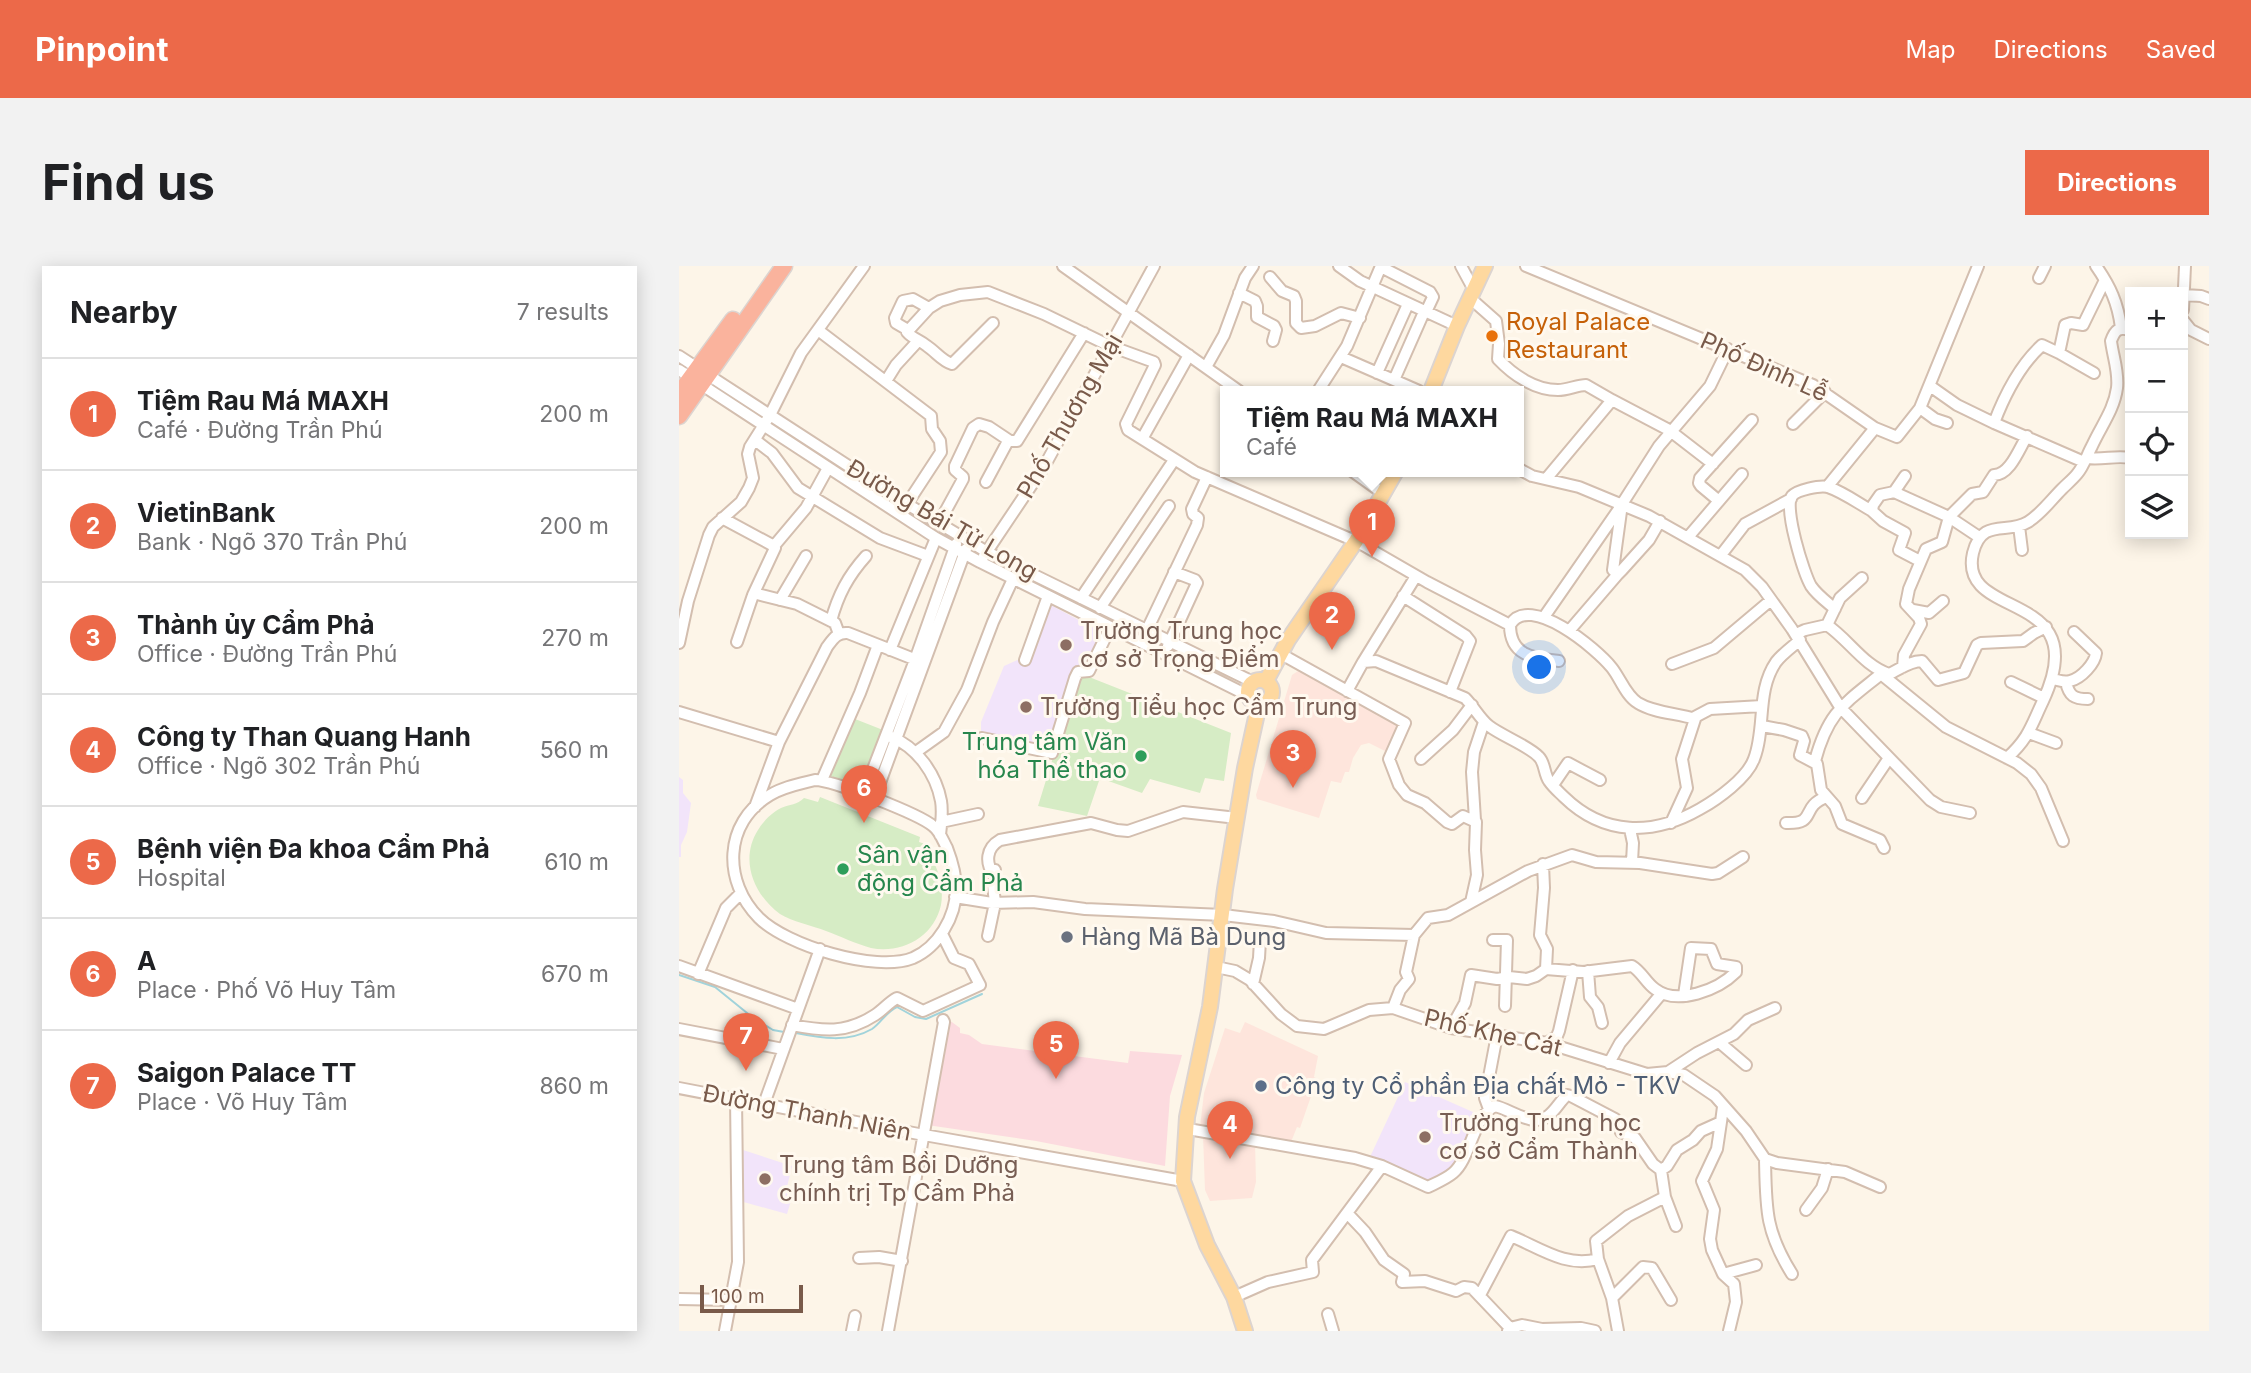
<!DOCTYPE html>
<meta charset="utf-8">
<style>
body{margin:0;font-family:Inter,sans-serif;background:#f2f2f2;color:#202124}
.controls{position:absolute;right:21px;top:21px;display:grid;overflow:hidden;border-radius:0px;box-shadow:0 4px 18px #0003}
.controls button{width:63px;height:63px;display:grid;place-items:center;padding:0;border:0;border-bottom:2px solid #e0e0e0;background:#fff;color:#202124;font:35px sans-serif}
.scale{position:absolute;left:21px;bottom:18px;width:103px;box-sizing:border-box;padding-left:7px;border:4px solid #795a4a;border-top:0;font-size:19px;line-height:24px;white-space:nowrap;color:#795a4a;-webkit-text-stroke:5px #fff9ef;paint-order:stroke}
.you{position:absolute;left:861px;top:402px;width:24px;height:24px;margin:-18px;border:5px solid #fff;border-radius:50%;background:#1a73e8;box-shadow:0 0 0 10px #1a73e833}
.badge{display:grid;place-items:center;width:46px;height:46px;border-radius:50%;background:#ec6949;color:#fff;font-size:23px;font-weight:700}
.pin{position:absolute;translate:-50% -58px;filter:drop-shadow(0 2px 4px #0008)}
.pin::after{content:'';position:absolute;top:37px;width:24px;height:21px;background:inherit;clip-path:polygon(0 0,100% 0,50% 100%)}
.popup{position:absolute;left:541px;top:120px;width:304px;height:91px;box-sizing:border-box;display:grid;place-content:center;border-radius:0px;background:#fff;filter:drop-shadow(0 2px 5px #0005);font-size:23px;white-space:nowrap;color:#757577}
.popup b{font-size:26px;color:#202124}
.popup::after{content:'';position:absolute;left:50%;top:100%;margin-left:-14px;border:14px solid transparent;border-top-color:#fff}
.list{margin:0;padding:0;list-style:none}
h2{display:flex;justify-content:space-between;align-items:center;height:91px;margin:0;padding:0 28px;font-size:30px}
h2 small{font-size:23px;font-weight:400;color:#757577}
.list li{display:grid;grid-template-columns:46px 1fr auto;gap:21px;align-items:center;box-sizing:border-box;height:112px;padding:0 28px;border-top:2px solid #e0e0e0}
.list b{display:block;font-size:26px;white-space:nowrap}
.list p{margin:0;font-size:23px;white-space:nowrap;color:#757577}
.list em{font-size:23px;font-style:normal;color:#757577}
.icon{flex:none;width:38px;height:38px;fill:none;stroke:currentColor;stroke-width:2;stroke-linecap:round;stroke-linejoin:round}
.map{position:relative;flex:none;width:1530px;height:1065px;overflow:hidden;border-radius:0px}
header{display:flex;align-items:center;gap:42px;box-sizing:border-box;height:98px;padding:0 35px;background:#ec6949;color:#fff}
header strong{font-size:33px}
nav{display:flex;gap:38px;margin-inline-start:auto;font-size:24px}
.intro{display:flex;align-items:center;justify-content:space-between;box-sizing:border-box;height:168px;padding:0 42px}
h1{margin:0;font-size:49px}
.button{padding:18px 32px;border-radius:0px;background:#ec6949;color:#fff;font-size:24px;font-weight:700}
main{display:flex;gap:42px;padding:0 42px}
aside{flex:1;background:#fff;border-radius:0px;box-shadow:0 4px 18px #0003}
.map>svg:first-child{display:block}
.commercial{fill:#fee5dc}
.education{fill:#f2e4fa}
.medical{fill:#fcdbdf}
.green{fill:#d6ecc5}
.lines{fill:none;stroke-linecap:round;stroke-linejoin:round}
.stream{stroke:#a1d3db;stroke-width:2}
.minor-casing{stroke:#d3beaf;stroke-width:14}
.major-casing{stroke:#dcd4d0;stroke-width:18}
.highway-casing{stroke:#dcd4d0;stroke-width:19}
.minor{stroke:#fff;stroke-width:10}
.major{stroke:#fed89f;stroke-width:14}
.highway{stroke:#fab39d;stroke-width:16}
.food-dot{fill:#e8710a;stroke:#fff9ef;stroke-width:2.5}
.education-dot{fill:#8d6e63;stroke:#fff9ef;stroke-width:2.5}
.leisure-dot{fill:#2e9e5b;stroke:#fff9ef;stroke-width:2.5}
.worship-dot{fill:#6b7280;stroke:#fff9ef;stroke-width:2.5}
.service-dot{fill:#5c6f8a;stroke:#fff9ef;stroke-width:2.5}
.labels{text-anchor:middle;stroke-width:6;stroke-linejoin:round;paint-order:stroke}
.food-label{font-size:24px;fill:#c56008;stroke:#fff9ef;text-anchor:start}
.street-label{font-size:24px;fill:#795a4a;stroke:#fff9ef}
.education-label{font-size:24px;fill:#785e54;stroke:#fff9ef;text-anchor:start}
.leisure-label{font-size:24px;fill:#27864d;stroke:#fff9ef;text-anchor:end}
.worship-label{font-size:24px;fill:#5b616d;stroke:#fff9ef;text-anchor:start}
.service-label{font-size:24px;fill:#4e5e75;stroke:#fff9ef;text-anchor:start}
</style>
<header>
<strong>Pinpoint</strong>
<nav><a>Map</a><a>Directions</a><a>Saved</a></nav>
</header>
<div class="intro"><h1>Find us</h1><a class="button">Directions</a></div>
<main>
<aside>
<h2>Nearby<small>7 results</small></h2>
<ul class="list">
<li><span class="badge">1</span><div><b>Tiệm Rau Má MAXH</b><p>Café · Đường Trần Phú</p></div><em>200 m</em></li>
<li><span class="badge">2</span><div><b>VietinBank</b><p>Bank · Ngõ 370 Trần Phú</p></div><em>200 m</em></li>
<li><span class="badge">3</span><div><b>Thành ủy Cẩm Phả</b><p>Office · Đường Trần Phú</p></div><em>270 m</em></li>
<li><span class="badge">4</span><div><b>Công ty Than Quang Hanh</b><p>Office · Ngõ 302 Trần Phú</p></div><em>560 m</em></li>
<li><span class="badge">5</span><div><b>Bệnh viện Đa khoa Cẩm Phả</b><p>Hospital</p></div><em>610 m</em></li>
<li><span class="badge">6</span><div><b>A</b><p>Place · Phố Võ Huy Tâm</p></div><em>670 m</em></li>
<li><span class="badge">7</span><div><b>Saigon Palace TT</b><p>Place · Võ Huy Tâm</p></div><em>860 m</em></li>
</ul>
</aside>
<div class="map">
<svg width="1530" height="1065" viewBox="0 0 1530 1065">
<rect width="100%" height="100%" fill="#fdf5e8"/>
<!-- commercial -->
<path class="commercial" d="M619 405 671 433 724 457 710 487 690 477 682 479 674 492 670 506H666L662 517 652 515 640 552 578 533 577 529 613 409Z
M566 756 639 790 635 811 638 813 621 862 618 861 612 876 521 861 525 827 546 762 561 767Z
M524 869 576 876 577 916 573 932 531 935 526 924Z"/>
<!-- education -->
<path class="education" d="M368 337 426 368 373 483 302 470V456L325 400 350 389Z
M0 511 4 514V527L12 537 8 566 2 579V591H0Z
M726 816 803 850 776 903 750 915 690 893Z
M64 884 113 900 107 925 114 928 108 948 61 935Z"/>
<!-- medical -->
<path class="medical" d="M270 754 281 762V767L290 769 303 778 449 797 451 785 503 789 491 830 486 900 357 875 248 859Z"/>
<!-- green -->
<path class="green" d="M405 409 552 467 545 515 526 512 521 527 471 513 463 527 421 512 408 550 359 540 399 411Z
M171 451 204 464 182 523 149 510Z
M141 531 241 571 240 576 252 580 250 589C260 602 265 622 262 639 255 671 223 688 192 682 177 678 161 670 147 665 134 660 112 655 101 648 75 629 60 594 79 564 84 556 92 547 102 542 111 538 118 539 125 532L139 536Z"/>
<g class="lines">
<!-- stream -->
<path class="stream" d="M0 709 36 721 73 751 94 764 105 766
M117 767C142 772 169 777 193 763 202 757 207 746 218 741L236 751 247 753 303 728"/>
<defs>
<path id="minor" d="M384 0 560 125
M660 0 681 15 778 60
M782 0 795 24
M847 0 1134 119 1196 162 1218 171 1241 142 1299 0
M1417 0C1431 20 1439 37 1442 62
M702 1 751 26 754 31 747 46
M591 11 603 25 615 30 617 35V57L622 62 636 60 662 47 681 52
M1360 12 1366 0
M560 27 576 35 578 40V51L595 60 597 64 594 75
M1505 29 1522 30 1530 33
M791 32 817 55 820 78 819 93C834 109 856 124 879 124 889 124 898 119 907 119L933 134 867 213
M1504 44 1506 0
M1504 54 1512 64 1530 73
M314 57 273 98C263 95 257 86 248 80 241 74 234 73 228 66L250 42 261 35 281 29 309 26 365 48 431 80 475 96 476 99 447 158 449 164 516 206 676 275
M139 64 252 150 253 163 261 175 262 186 228 238
M229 64 217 57 216 52 224 35 234 33 250 42
M1380 87 1415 107
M0 90 228 238 308 286 574 416
M662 91 740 125
M527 101 545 69 566 12 574 0
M0 104 257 272 301 296 570 430
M698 107 729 38
M715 114 745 46
M207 115 217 99 239 75
M1251 120 1278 139 1315 157C1326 128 1340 100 1363 79L1380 87 1386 59 1392 57 1404 59 1426 14
M639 125 668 80 702 0
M933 134 990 164 1034 198
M1241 142 1256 153 1268 157
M1315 157 1405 196
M1114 158 1146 126
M463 173 510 89
M76 174 93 187 119 222 201 272 249 290
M1408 192C1424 194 1438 189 1451 192
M840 203 853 210 900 221 970 250 1066 304 1083 321 1113 363 1161 441 1251 534 1262 541 1291 547
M673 205 705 228
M1226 210 1215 226 1201 229 1194 239 1193 245 1204 255 1226 267 1220 284 1241 295
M307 216 329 175H338L405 67
M1148 221 1196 162
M1215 226 1270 251 1263 276 1247 283 1230 323 1227 338 1240 352 1242 358 1225 389 1224 401
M1040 235 1022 220 1020 217 1021 212 1073 154
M43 252 95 280 96 282 74 329
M981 255 970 274 943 304 939 308 934 304 943 238 980 180 1031 120 1049 83
M260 257 284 213V211L276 204V200L294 162 300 158 310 161 331 175
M1340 260 1343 284
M1010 270 1063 208
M1300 271 1270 251 1293 228 1304 226 1315 209C1331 209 1340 183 1348 170
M677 275 748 316 831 359
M95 280 127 242 149 202
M1042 289 1066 258 1112 233
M305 290 366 199 475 0
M724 330 787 370 791 375 771 426
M402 332 495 194
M101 334 127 290
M421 342 490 240
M1156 343C1148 336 1138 329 1132 320 1125 308 1104 241 1113 230 1118 224 1141 219 1149 221 1164 226 1179 237 1193 245
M1234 344 1250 347 1264 335
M865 351 942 240
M152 355C159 329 169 310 187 290
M831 359C850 326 918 383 933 402 941 412 947 430 959 437 975 447 998 447 1016 453L1003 493 1008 522 992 557
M831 359C831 391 856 392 880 395
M1148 359C1170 374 1185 400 1210 408 1221 403 1231 395 1243 395L1259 414 1285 407 1298 379 1302 377 1344 375 1355 367 1367 361
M468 364 518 259 519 252 514 248 513 243 528 211
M890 365 939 308
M1117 368 1126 364 1148 359 1161 332 1183 312
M58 376 74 329 78 328 118 338 156 357 160 368
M0 377 9 335 30 269 34 261 62 236 70 222 74 212 69 188 71 181 91 149 122 87 185 0
M489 380 518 317 516 314 495 306
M211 384 257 272
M602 388 726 457 710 493 720 519 728 529 746 537 768 556 773 558 784 550 797 556 796 584 798 609 792 636
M346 394 369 330
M684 396 737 310
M993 398 1035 382 1092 334
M1202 408 1267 461 1338 497 1352 508 1362 522 1384 575
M1374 413C1379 414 1385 417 1391 415 1403 412 1416 397 1417 387L1395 366
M1332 416 1365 432
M1387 416C1390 430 1395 433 1409 433
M668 425 684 396 697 395 786 432C795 441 801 453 810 460 823 470 850 480 860 491 866 497 865 508 870 515 874 521 880 526 885 531 925 570 974 570 1021 543 1039 533 1068 512 1075 493 1087 462 1077 425 1097 396 1103 388 1113 381 1121 374
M0 446 100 476
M1014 452 1031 443 1083 440
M1083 460 1105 464 1123 470 1125 475 1121 489 1138 498 1142 524 1156 540 1163 558 1201 574 1205 582
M1350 467 1377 477
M212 471C238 481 257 508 262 535 264 546 262 559 261 569
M303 472 373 487 396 412 399 406 410 405 431 362
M237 486 265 466 271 455 288 424 314 356 334 313
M1328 492C1350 472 1352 460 1364 435 1417 321 1278 356 1294 287 1303 251 1328 269 1349 256 1362 248 1372 234 1383 223 1388 218 1394 213 1398 208 1405 200 1408 189 1413 180 1422 160 1435 144 1438 122 1440 106 1434 91 1432 75 1436 64 1439 61 1451 64
M742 493 774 464 793 439
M1136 495C1149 446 1165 438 1202 408
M136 514C153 514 240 548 254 560 261 565 264 575 268 582 273 595 277 609 277 623 277 651 259 681 234 692 196 707 107 679 80 652 44 616 44 557 91 529 104 521 120 518 136 514Z
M143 514 181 427 199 379
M874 519 889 497 921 514
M184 529 236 394 277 278
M1183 532 1210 492
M195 533 287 283
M76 541 100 476 148 381C154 373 158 366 169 367L245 397
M796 554 793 506 795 486 805 456
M262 556 299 548
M1107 557C1139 558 1120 542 1147 531
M951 563 954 577 953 596
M864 598 865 622 861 669 868 683 867 703 904 706 953 700C963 706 967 717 976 723 998 740 1039 724 1057 706V701L1038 698 1032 683 1012 682 1005 729
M315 609C306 597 307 582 321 574L412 557 438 564 449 565 504 546 558 552
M276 631 313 637 354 636 406 643 544 649 595 655 647 667 735 669 749 652 769 649 849 605 893 589 917 596 961 597 1033 608 1039 607 1064 591
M309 670 316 637 314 619 316 604
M814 674H828L826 740
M0 700 119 743
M537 701 556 705 571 714 602 748 618 760 645 763 690 744 714 742 772 762 868 777 968 808 989 806 1018 787 1055 768 1069 754 1096 742
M909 705 911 731 919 741 923 757
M19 708 47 642 62 627
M574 718 580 692 581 674
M714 742 721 724 730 713 727 706 735 669
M113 759C144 765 167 768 196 749 204 744 210 736 218 732L244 745 301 719 290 698 275 692 263 668
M772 762 786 737 792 709 818 713 830 711 848 713 857 710 867 703
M0 763 104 783
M1040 776 1067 799
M868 777 878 770 880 765 894 704
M930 797 941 777 983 727
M989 806 1005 809 1036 830 1067 865 1086 893 1098 897 1166 906 1201 921
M0 822 245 869 504 915
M85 838 141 683
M810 843 806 832 818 769
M1042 856 1038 883 1023 915 1035 944 1031 973 1033 984 1044 1008 1055 1018 1057 1036 1050 1065
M509 863 676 892 703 900 749 921C757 917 767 913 774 907 792 892 794 850 816 840 831 843 854 862 869 850 877 844 881 835 888 829L892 830 936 853 942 866 956 872 974 898 982 904 988 900 998 884 1014 874 1022 865 1042 856 1044 841
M1086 893C1087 942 1086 965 1113 1008
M982 904 986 931 997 960
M1127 944 1143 922 1149 903
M669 948 686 966 705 994 725 1008 723 1016 746 1015 777 1025 785 1021 793 1022 831 1062
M180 992 200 991 223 995
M1044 1008 1077 999
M801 1029 832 970C861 982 887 1002 919 993
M555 1031 589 1016 634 1006 633 994 703 900
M933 1032 964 1001 973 1002 992 1034
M0 1033 53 1034
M649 1048 654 1065
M46 1065 59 996 57 832
M173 1065 176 1050
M209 1065 265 756 264 754
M829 1065 831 1062 843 1059 863 1063 902 1062 916 1065
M939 1065 933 1032 919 993 917 975 949 950 986 931"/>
<path id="major" d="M752 125 778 60 806 0
M569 426a12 12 0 1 1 24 0a12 12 0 1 1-24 0Z
M587 415 609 374 677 275 717 205
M566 1065 555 1031 528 979 504 915 508 851 531 741 546 623 566 502 580 438"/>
<path id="highway" d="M0 128 54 54
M0 150 105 0"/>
</defs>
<!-- minor casing -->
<use href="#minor" class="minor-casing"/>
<!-- major casing -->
<use href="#major" class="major-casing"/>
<!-- highway casing -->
<use href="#highway" class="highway-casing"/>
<!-- minor -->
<use href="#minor" class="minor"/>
<!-- major -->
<use href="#major" class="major"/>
<!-- highway -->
<use href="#highway" class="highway"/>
</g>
<!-- markers -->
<circle class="food-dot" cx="813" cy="70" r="7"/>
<g class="education-dot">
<circle cx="387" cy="379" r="7"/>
<circle cx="347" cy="441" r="7"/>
<circle cx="746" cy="871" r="7"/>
<circle cx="86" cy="913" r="7"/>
</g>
<g class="leisure-dot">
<circle cx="462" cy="490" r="7"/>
<circle cx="164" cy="603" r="7"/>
</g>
<circle class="worship-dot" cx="388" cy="671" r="7"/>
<circle class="service-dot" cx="582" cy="820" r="7"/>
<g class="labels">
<!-- food labels -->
<g class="food-label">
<text x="827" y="64">Royal Palace<tspan x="827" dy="28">Restaurant</tspan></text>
</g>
<!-- street labels -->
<g class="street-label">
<text transform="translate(1085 101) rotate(24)" y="8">Phố Đinh Lễ</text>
<text transform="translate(391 150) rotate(-60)" y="8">Phố Thương Mại</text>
<text transform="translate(263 254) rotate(30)" y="8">Đường Bái Tử Long</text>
<text transform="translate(814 767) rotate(13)" y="8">Phố Khe Cát</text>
<text transform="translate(128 847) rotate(11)" y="8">Đường Thanh Niên</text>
</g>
<!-- education labels -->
<g class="education-label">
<text x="401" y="373">Trường Trung học<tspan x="401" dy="28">cơ sở Trọng Điểm</tspan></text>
<text x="361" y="449">Trường Tiểu học Cẩm Trung</text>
<text x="760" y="865">Trường Trung học<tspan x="760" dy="28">cơ sở Cẩm Thành</tspan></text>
<text x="100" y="907">Trung tâm Bồi Dưỡng<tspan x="100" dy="28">chính trị Tp Cẩm Phả</tspan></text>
</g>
<!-- leisure labels -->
<g class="leisure-label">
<text x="448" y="484">Trung tâm Văn<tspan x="448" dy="28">hóa Thể thao</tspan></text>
<text x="178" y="597" text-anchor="start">Sân vận<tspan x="178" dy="28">động Cẩm Phả</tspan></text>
</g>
<!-- worship labels -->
<g class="worship-label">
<text x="402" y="679">Hàng Mã Bà Dung</text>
</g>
<!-- service labels -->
<g class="service-label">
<text x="596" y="828">Công ty Cổ phần Địa chất Mỏ - TKV</text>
</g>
</g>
</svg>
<div class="controls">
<button>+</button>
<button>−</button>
<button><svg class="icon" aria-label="locate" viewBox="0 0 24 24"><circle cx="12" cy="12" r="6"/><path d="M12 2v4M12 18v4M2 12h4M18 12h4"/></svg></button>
<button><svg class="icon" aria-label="layers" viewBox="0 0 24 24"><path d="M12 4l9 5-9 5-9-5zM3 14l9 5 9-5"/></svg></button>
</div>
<div class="scale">100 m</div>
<div class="you"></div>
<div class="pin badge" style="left:693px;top:291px">1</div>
<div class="popup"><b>Tiệm Rau Má MAXH</b>Café</div>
<div class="pin badge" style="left:653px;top:384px">2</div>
<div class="pin badge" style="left:614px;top:522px">3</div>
<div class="pin badge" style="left:551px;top:893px">4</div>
<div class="pin badge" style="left:377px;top:813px">5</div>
<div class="pin badge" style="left:185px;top:557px">6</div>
<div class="pin badge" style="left:67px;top:805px">7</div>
</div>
</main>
